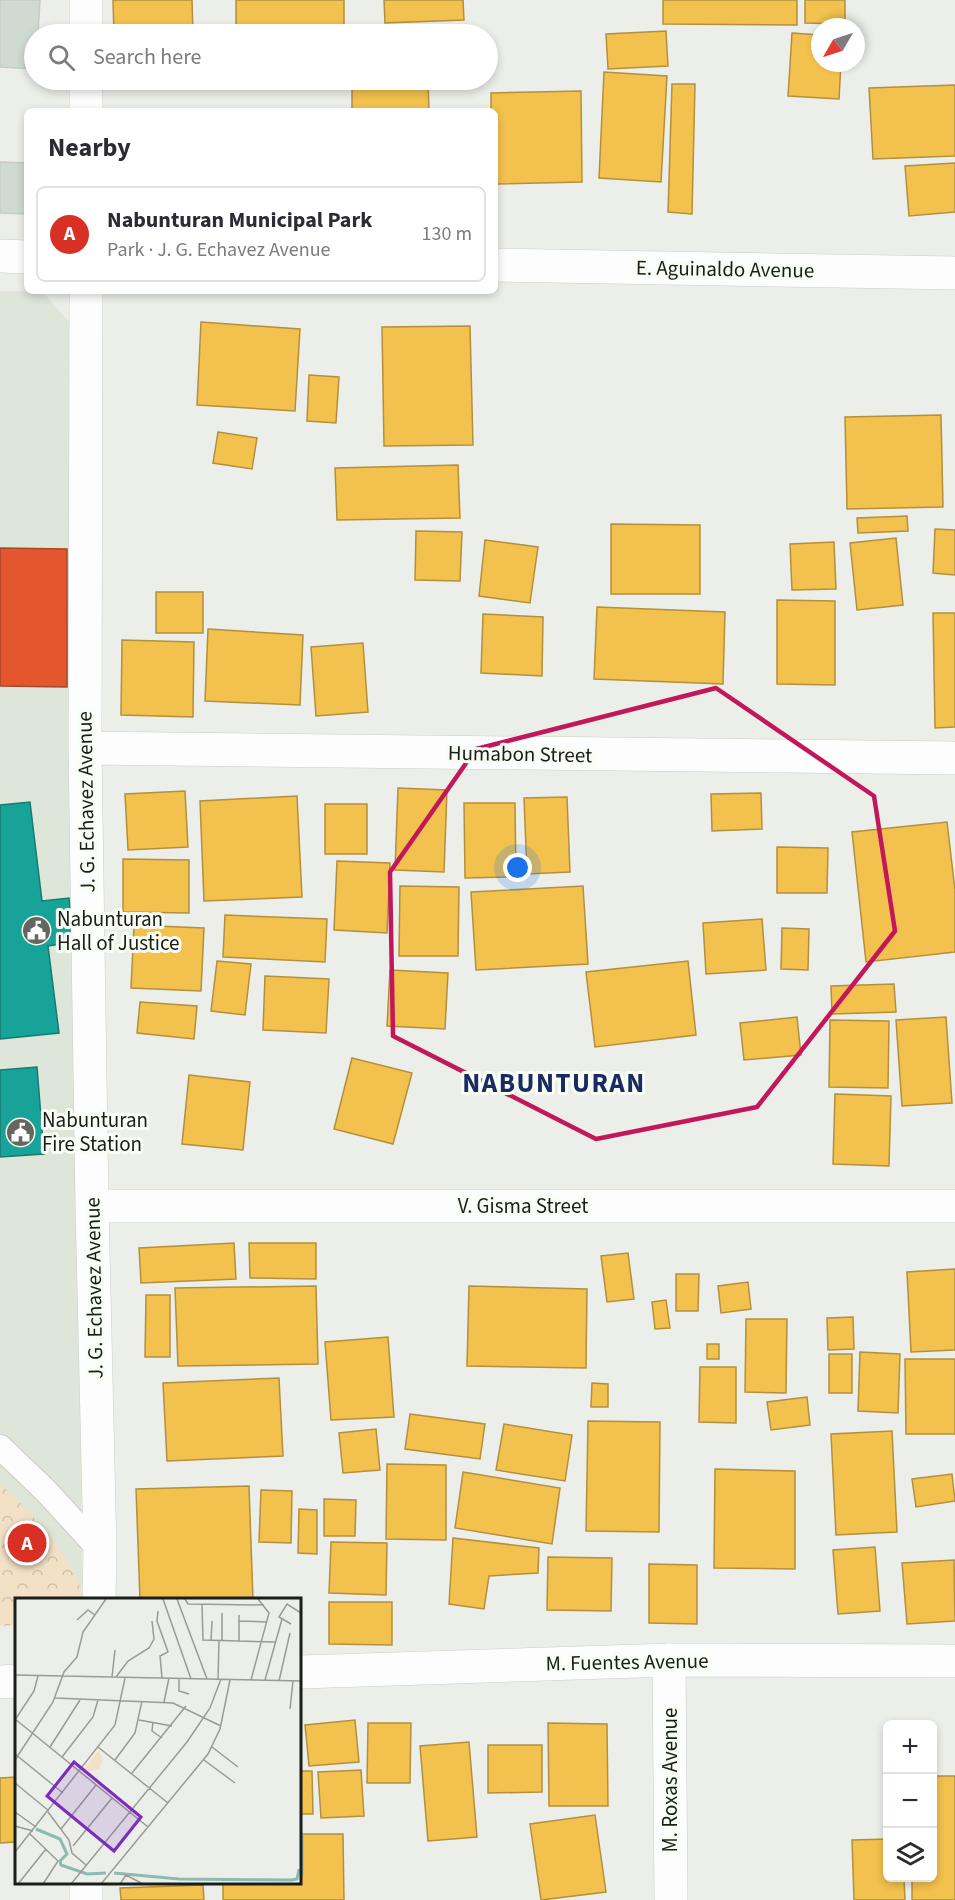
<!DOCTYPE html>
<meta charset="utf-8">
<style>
body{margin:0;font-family:"Source Sans 3",sans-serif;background:#f2f2f3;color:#2b2b33}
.controls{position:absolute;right:18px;bottom:18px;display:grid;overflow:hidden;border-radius:9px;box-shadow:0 3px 9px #0003}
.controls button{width:54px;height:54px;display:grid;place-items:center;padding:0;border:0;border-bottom:2px solid #e1e1e2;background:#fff;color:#2b2b33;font:30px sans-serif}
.compass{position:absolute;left:811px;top:18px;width:54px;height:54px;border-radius:50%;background:#fff;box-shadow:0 3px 9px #0003;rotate:231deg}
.you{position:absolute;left:518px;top:868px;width:21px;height:21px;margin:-15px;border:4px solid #fff;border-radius:50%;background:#1a73e8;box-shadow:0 0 0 9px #1a73e833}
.badge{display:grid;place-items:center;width:39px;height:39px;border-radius:50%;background:#d93025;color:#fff;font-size:20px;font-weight:700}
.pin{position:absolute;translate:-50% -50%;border:3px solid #fff;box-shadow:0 2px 6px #0006}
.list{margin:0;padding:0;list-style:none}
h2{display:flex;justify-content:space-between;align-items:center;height:78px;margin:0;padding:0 24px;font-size:26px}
h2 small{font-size:20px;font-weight:400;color:#7c7c81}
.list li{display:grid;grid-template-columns:39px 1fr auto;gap:18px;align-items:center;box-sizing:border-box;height:96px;margin:0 12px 12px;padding:0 12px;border:2px solid #e1e1e2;border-radius:9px}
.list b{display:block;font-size:22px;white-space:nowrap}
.list p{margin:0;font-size:20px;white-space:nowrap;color:#7c7c81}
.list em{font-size:20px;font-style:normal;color:#7c7c81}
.icon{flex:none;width:33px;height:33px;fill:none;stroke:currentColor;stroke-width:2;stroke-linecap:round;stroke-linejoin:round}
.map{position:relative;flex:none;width:955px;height:1900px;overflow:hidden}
.search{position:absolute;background:#fff;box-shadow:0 3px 9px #0003;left:24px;top:24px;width:474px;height:66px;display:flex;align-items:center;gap:15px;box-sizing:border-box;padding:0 21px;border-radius:33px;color:#7c7c81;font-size:22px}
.panel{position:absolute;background:#fff;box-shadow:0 3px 9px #0003;left:24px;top:108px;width:474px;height:186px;border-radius:9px}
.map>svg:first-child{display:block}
.built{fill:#dee5d9}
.park{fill:url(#park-crowns)}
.homes{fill:#f2c14e;stroke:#b2903e;stroke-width:1.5}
.shops{fill:#e4572e;stroke:#a84628;stroke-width:1.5}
.public{fill:#17a398;stroke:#187b72;stroke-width:1.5}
.building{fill:#cfdad1;stroke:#c8cbc7;stroke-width:1.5}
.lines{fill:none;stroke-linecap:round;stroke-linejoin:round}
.service-casing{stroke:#cacdc8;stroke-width:26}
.minor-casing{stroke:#cacdc8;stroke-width:34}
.tertiary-casing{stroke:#cacdc8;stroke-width:34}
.service{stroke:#fcfdfc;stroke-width:24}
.minor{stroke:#fcfdfc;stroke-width:33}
.tertiary{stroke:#fcfdfc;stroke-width:33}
.marked{fill:none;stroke:#c2185b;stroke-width:4.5;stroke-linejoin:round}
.labels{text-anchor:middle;stroke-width:6;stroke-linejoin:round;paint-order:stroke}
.street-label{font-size:21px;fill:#1b1d1a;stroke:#f9fef4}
.poi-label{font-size:21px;fill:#1b1d1a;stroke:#f9fef4;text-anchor:start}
.district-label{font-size:27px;font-weight:bold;letter-spacing:1.5px;fill:#192b62;stroke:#f9fef4}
.inset-river{fill:none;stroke:#8bbbb2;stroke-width:3}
.inset-road{fill:none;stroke:#989b96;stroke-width:1.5}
.view{fill:#7b2cbf;fill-opacity:0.15;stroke:#7b2cbf;stroke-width:3}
.inset-edge{fill:none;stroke:#1b1d1a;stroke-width:3}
</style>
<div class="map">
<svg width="955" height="1900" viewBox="0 0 955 1900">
<defs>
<pattern id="park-crowns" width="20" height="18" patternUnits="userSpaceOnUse" patternTransform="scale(1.5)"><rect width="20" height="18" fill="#f2e1c5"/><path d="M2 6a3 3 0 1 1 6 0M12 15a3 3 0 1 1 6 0" fill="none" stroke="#cfc1a9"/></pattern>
</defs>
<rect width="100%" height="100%" fill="#ecefe9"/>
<!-- built -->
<path class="built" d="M0 291H42L69 322 77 776 82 1590 66 1560 41 1526 0 1484Z"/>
<!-- park -->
<path class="park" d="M0 1484C26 1506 81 1566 83 1600H16V1625L0 1626Z"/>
<!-- homes -->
<path class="homes" d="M113 0H192L193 34H114Z
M236 0H344V34H236Z
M384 0H463L464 20 385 23Z
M663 0H797V25L663 24Z
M805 0H845V24L805 23Z
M428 30 454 32V34H427Z
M351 31H418V34H351Z
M666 31 668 66 608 69 606 34Z
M792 33 820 35V63H841L839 99 788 96Z
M604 72 667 76 661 182 599 178Z
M115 80H194V81L115 82Z
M428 80 429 111H352V82Z
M672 84H695L692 214 668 212Z
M955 85V156L873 159 869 88Z
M581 91 582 182 495 184V111H491V93Z
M955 163V212L909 216 905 166Z
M201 322 300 329 295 411 197 405Z
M470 326 473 445 384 446 382 327Z
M309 375 339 377 336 423 307 421Z
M941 415 943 507 847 509 845 417Z
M218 432 257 438 252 469 213 463Z
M458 465 460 518 337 520 335 468Z
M907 516 908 531 858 533 857 518Z
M611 524 700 525V594H611Z
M935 529 955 530V575L933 573Z
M416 531 462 532 460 581 415 580Z
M896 538 903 605 857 610 850 543Z
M485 540 538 547 530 603 479 596Z
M834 542 836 589 792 590 790 544Z
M156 592H203V633H156Z
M777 600 835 601V685L777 684Z
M597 607 725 612 723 684 594 679Z
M933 613H955V727L935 728Z
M483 614 543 617 542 676 481 673Z
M208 629 303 635 300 705 205 701Z
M122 640 194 642 193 717 121 715Z
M363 643 368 712 316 716 311 647Z
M398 788 447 790 444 872 395 870Z
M185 791 188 847 128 850 125 794Z
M761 793 762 829 712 831 711 794Z
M297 796 302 897 204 901 200 801Z
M567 797 570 872 527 874 524 798Z
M464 803H515L516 877 465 878Z
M325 804H367V854H325Z
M947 822 955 890V952L866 962 852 832Z
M777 847 828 848 827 893H777Z
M123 859 189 860V913L123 912Z
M337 861 390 863 387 933 334 930Z
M400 886 459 887 458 956H399Z
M583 886 588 964 476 970 471 892Z
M225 915 327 919 325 962 223 957Z
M762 919 766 970 706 974 703 923Z
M134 925 204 928 201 991 131 988Z
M782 928 809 929 808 970 781 969Z
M217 961 251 964 245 1015 211 1011Z
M688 961 696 1035 595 1047 586 972Z
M390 970 448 973 445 1029 387 1026Z
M265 976 329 979 326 1033 263 1030Z
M894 984 896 1012 832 1014 831 986Z
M140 1002 197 1006 194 1039 137 1033Z
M797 1017 801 1055 744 1060 740 1023Z
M946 1017 952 1103 902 1106 896 1020Z
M830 1020 889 1021 888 1088 829 1087Z
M352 1058 412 1073 393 1144 334 1129Z
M189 1075 250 1082 243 1150 182 1144Z
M835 1094 891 1096 889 1166 833 1164Z
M234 1243 236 1279 141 1283 139 1248Z
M249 1243H316V1279L250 1278Z
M628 1253 634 1299 607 1302 601 1256Z
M955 1269V1350L911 1352 907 1272Z
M676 1274H699L698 1311H676Z
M748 1282 751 1309 721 1313 718 1286Z
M316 1286 318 1364 178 1366 175 1288Z
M469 1286 587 1289 586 1368 467 1366Z
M146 1295H170V1357H145Z
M666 1300 670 1328 655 1329 652 1302Z
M853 1317 854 1349 828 1350 827 1318Z
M746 1319H787L786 1393 745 1392Z
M388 1337 394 1417 331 1420 325 1342Z
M707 1344H719V1359H707Z
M860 1352 900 1354 898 1413 858 1411Z
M829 1354H852V1393H829Z
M905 1359H955V1434H906Z
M700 1367H736V1423L699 1422Z
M279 1378 283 1456 167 1461 163 1383Z
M592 1383 608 1384V1407H591Z
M807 1397 810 1425 771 1430 767 1402Z
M410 1414 485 1424 480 1459 405 1449Z
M588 1421 660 1422 659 1532 586 1531Z
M504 1424 572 1435 565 1481 496 1470Z
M376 1429 380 1470 343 1473 339 1433Z
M892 1431 897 1532 836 1535 831 1434Z
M387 1464 446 1465V1540L386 1539Z
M715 1469 795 1471V1569L714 1568Z
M463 1472 560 1488 552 1544 455 1528Z
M952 1474 955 1501 916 1507 912 1479Z
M249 1486 253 1600H140L136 1489Z
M261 1490 292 1491 291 1543 259 1542Z
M324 1499 356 1500 355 1536H324Z
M299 1509 317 1510V1554L298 1553Z
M453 1538 539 1548 538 1573 489 1576 484 1609 449 1604Z
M331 1542 387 1543 386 1595 329 1593Z
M875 1547 880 1611 838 1614 833 1550Z
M548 1557 612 1558 611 1611 547 1610Z
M954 1560 955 1621 907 1624 902 1563Z
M649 1564 697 1565V1624L649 1623Z
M329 1602H392V1645L329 1644Z
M355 1720 359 1762 309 1766 305 1725Z
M368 1723H411L410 1783H367Z
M548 1723 607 1724 608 1806H549Z
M469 1742 477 1837 428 1841 420 1746Z
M488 1745H542V1792L488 1793Z
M361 1770 364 1816 321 1818 318 1772Z
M300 1771H312L313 1814H300Z
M932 1776H955V1900H912V1878H932Z
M16 1777V1842L0 1843V1778Z
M595 1815 606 1892 541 1900 530 1824Z
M300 1834H343L344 1900H223V1884H300Z
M888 1839V1878H904L905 1900H854L852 1840Z
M203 1885 204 1900H121L120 1888Z"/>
<!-- shops -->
<path class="shops" d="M0 548 67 549V687L0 686Z"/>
<!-- public -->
<path class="public" d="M30 802 42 901 69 898 74 942 48 946 59 1033 0 1039V805Z
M37 1067 44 1154 0 1157V1070Z"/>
<!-- building -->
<path class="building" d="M0 0H40L38 34H34V69L0 67Z
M0 162 27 163V214L0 213Z"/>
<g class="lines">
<defs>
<path id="service" d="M0 1447 46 1491 100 1550"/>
<path id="minor" d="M86 34V0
M86 111V80
M0 256 27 257
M495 265 955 273
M86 291 85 748 92 1206 100 1550 99 1600
M85 748 955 758
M92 1206H955
M669 1660 671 1900
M86 1900V1884"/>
<path id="tertiary" d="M300 1672 669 1660 955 1661
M0 1682 16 1681"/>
</defs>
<!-- service casing -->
<use href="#service" class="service-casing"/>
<!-- minor casing -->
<use href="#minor" class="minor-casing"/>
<!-- tertiary casing -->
<use href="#tertiary" class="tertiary-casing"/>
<!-- service -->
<use href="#service" class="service"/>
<!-- minor -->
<use href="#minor" class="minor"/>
<!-- tertiary -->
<use href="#tertiary" class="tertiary"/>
</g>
<!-- marked area -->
<path class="marked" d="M716 688 874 796 895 931 757 1107 596 1139 393 1036 390 872 476 749Z"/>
<!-- icons -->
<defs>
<symbol id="civic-disc" viewBox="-11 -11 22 22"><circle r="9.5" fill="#646662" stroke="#f9fef4"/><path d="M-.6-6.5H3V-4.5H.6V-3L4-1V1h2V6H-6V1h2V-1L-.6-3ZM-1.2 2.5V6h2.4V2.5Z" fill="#fff"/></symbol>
</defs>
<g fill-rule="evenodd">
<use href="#civic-disc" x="20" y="914" width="33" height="33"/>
<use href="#civic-disc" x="4" y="1116" width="33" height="33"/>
</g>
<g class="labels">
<!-- street labels -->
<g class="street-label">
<text transform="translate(725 269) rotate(1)" y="7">E. Aguinaldo Avenue</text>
<text transform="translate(520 754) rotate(1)" y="7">Humabon Street</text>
<text transform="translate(86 802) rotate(-91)" y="7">J. G. Echavez Avenue</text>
<text x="523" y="1213">V. Gisma Street</text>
<text transform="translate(94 1288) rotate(-91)" y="7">J. G. Echavez Avenue</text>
<text transform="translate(627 1662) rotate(-1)" y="7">M. Fuentes Avenue</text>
<text transform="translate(670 1780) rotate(-90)" y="7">M. Roxas Avenue</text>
</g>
<!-- poi labels -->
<g class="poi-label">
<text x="57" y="926">Nabunturan<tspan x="57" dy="24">Hall of Justice</tspan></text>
<text x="42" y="1127">Nabunturan<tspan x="42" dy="24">Fire Station</tspan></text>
</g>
<!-- district labels -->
<g class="district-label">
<text x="554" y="1092">NABUNTURAN</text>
</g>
</g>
<!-- overview -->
<g transform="translate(15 1598)">
<rect width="286" height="286" fill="#ecefe9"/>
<path d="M84 152 88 162 84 171 66 175Z" fill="#f2e1c5"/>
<path class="inset-river" d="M21 231 45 241 52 256 45 263 46 267 72 276 91 275M287 235V277M99 275 164 281 277 282 282 281 284 271"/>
<path class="inset-road" d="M148 1 176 81M162 1 192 81M170 1 173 6 249 7M187 6 188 42 260 44M143 13 142 23 153 54 145 58 147 80M62 22 73 12 80 17M224 23 252 24M276 26 264 19 272 6 286 15M196 43 197 23M207 43V15M224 43V17M0 77 287 83M97 79 100 52M101 79 113 63 134 50 139 41 137 23M164 80V93L174 96M203 81 204 43M236 82 254 15 243 1M250 82 267 21M264 83 275 35M40 100 158 105 206 128M149 104 154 80M275 111 278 83M0 121 133 229M0 122 19 93 23 78M124 122 157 128M138 124 137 133 147 140M35 149 65 102M83 149 153 205M197 149 223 169M0 156 48 195M47 159 78 119 83 102M0 162 38 104 49 74 62 59 68 34 91 1M100 162 120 135 127 103M189 162 220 185M117 175 171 108M0 185 34 213M0 214 21 229M33 214 54 242 57 255 71 267M0 228 18 233M46 231 81 187M15 236 43 263 28 286M58 248 97 200M0 254 100 127 110 80M3 286 31 251M56 286 172 144 195 110 206 81M86 286 193 156 205 131 215 82M105 286 111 277 128 286"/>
<path class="view" d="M59 164 126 219 99 253 32 198Z"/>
<rect width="286" height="286" class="inset-edge"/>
</g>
</svg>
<div class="controls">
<button>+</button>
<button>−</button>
<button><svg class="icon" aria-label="layers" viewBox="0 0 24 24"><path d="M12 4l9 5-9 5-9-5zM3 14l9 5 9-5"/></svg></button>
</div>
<svg class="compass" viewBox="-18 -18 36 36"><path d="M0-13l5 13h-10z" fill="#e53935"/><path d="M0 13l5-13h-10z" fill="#7c7c81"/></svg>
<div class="you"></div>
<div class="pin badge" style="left:27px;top:1543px">A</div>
<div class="search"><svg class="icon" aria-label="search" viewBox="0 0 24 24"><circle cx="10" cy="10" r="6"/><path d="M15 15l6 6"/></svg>Search here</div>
<section class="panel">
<h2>Nearby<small></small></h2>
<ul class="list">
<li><span class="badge">A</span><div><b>Nabunturan Municipal Park</b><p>Park · J. G. Echavez Avenue</p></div><em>130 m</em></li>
</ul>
</section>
</div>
